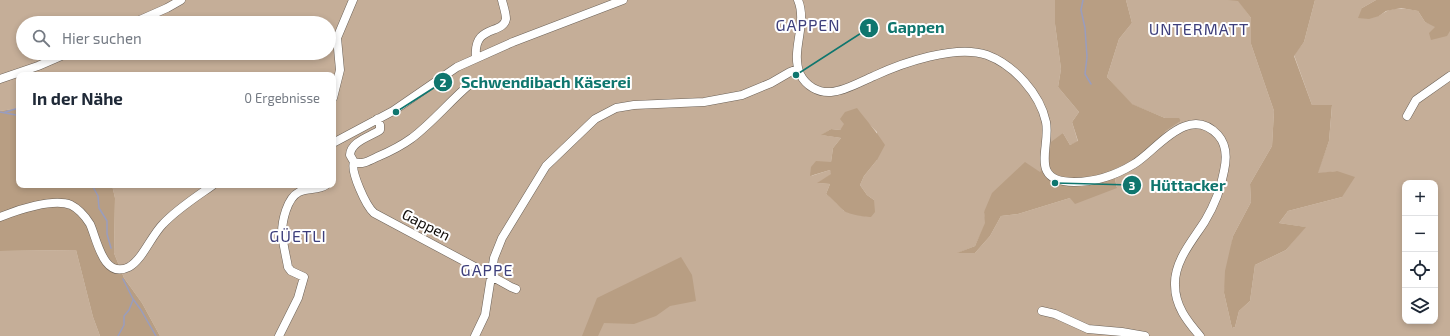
<!DOCTYPE html>
<html lang="de">
<meta charset="utf-8">
<style>
body{margin:0;font-family:"Exo 2",sans-serif;background:#f2f2f3;color:#1f2937}
.controls{position:absolute;right:12px;bottom:12px;display:grid;overflow:hidden;border-radius:8px;box-shadow:0 2px 6px #0003}
.controls button{width:36px;height:36px;display:grid;place-items:center;padding:0;border:0;border-bottom:1px solid #e0e1e3;background:#fff;color:#1f2937;font:20px sans-serif}
.list{margin:0;padding:0;list-style:none}
h2{display:flex;justify-content:space-between;align-items:center;height:52px;margin:0;padding:0 16px;font-size:17px}
h2 small{font-size:13px;font-weight:400;color:#747a83}
.icon{flex:none;width:22px;height:22px;fill:none;stroke:currentColor;stroke-width:2;stroke-linecap:round;stroke-linejoin:round}
.map{position:relative;flex:none;width:1450px;height:336px;overflow:hidden}
.search{position:absolute;background:#fff;box-shadow:0 2px 6px #0003;left:16px;top:16px;width:320px;height:44px;display:flex;align-items:center;gap:10px;box-sizing:border-box;padding:0 14px;border-radius:22px;color:#747a83;font-size:15px}
.panel{position:absolute;background:#fff;box-shadow:0 2px 6px #0003;left:16px;top:72px;width:320px;height:116px;border-radius:8px}
.map>svg:first-child{display:block}
.green{fill:#c5ae98;fill-rule:evenodd}
.forest{fill:#b89e83}
.lines{fill:none;stroke-linecap:round;stroke-linejoin:round}
.stream{stroke:#999dbe;stroke-width:1.5}
.minor-casing{stroke:#6c6258;stroke-width:9}
.minor{stroke:#fff;stroke-width:8}
.labels{text-anchor:middle;stroke-width:4;stroke-linejoin:round;paint-order:stroke}
.street-label{font-size:15px;fill:#0f0b07;stroke:#fff}
.neighbourhood-label{font-size:16px;letter-spacing:1px;fill:#3e3f7c;stroke:#fff}
.leader{fill:none;stroke:#0f766e;stroke-width:1.5}
.callout-dot{fill:#0f766e;stroke:#fff;stroke-width:1.5}
.mark-label{font-size:12px;text-anchor:middle;font-weight:bold;fill:#fff}
.callout-label{font-size:16px;text-anchor:middle;font-weight:bold;fill:#0f766e;stroke:#fff;stroke-width:4;stroke-linejoin:round;paint-order:stroke}
</style>
<div class="map">
<svg width="1450" height="336" viewBox="0 0 1450 336">
<rect width="100%" height="100%" fill="#e8dcd1"/>
<!-- green -->
<path class="green" d="M0 0H1055V24L1061 69 1058 87 1079 112 1072 122 1078 142 1070 145 1063 133 1048 163 1040 173 984 212 986 223 975 246 958 253H975L990 236 1001 216 1018 214 1070 198 1117 187 1113 170 1148 153 1166 131 1181 121 1178 118H1165L1131 104 1107 77 1119 39 1132 23 1126 0H1238L1251 18V44L1274 111 1272 146 1250 184 1251 202 1233 236 1224 293 1232 328 1235 327 1239 311 1250 301 1255 265 1286 250 1305 227 1279 223 1288 211 1342 197 1337 171 1317 174 1329 141 1332 106 1312 105 1294 55 1304 42 1315 0H1376L1362 8 1379 16C1392 6 1403 8 1418 11L1425 22 1450 31V336H160L142 303 124 278 114 253 115 198 112 185H333V75H19V108L0 111ZM23 23H329V53H23ZM867 122 877 132V160L864 176 860 185 867 195 874 200 844 211 835 200 826 194 830 184 818 183 832 174 830 170 811 176 831 162 833 148 841 138 822 135 831 129 840 130 845 124ZM1405 183H1435V321H1405Z
M76 250 93 317 100 336H0V251Z"/>
<!-- forest -->
<path class="forest" d="M1055 0H1126L1132 23 1119 39 1107 77 1132 104 1165 118H1179L1181 121 1166 131 1148 153 1113 170 1117 188 1075 204 1070 198 1018 214 1001 216 990 236 975 253H957L975 246 985 223 984 212 992 193 1025 162 1040 172 1048 163 1051 142 1063 133 1070 145 1078 141 1072 122 1079 112 1058 87 1061 69 1055 24Z
M1228 0H1315L1304 42 1294 56 1312 105H1332L1329 141 1318 173 1337 171 1355 177 1342 197 1288 211 1279 223 1306 227 1286 250 1255 265 1250 301 1239 311 1235 327 1232 328 1224 293 1225 271 1233 236 1251 202 1250 184 1272 146 1274 111 1251 44V18L1238 1Z
M1376 0H1450V31L1447 36 1431 40 1429 33 1435 27 1425 22 1418 11 1401 8 1386 11 1379 16 1369 19 1358 18 1362 8Z
M19 108V185H112L115 198 114 253 124 278 142 303 160 336H100L93 317 76 250 0 251V111Z
M857 108C866 120 877 132 885 145L877 160 864 176 860 185 867 195 874 200 875 212 871 217C864 217 847 214 843 210 837 204 833 199 826 194L830 184 817 183 831 174 830 170 810 176 811 167 816 161 831 162 833 148 841 138 821 135 831 129 840 130 844 124 840 119 845 112Z
M681 257 692 275 696 301 670 306 656 316 634 324 604 323 598 336H582L597 298Z"/>
<g class="lines">
<!-- stream -->
<path class="stream" d="M1083 0 1081 10 1085 28 1087 57 1085 74 1091 84
M0 112 16 115 19 117
M5 112 19 108
M92 185 98 196 99 208 107 221V234L111 248
M123 279 133 299 141 310 156 336
M118 336 124 325V316L129 310 133 300"/>
<defs>
<path id="minor" d="M798 0C808 24 790 51 800 74 806 86 818 93 831 92 845 91 860 82 874 76 902 63 956 44 987 55 1014 65 1040 94 1046 122 1051 147 1028 182 1074 182 1095 182 1116 175 1134 164 1157 150 1188 103 1218 135 1227 145 1227 158 1224 171 1221 188 1214 206 1205 221 1193 240 1174 261 1175 285 1175 306 1187 321 1200 336
M133 23 167 8 181 0
M476 57C473 24 503 35 506 19 506 13 503 5 502 0
M0 79 38 66 68 53
M333 98 340 70 337 38 353 0
M1407 116 1416 100 1450 76
M377 119 380 125V130C370 137 351 141 350 155L354 162C362 165 369 161 377 157 389 152 401 146 412 138 433 122 450 101 470 84
M333 143 393 111 457 67 513 42 623 0
M354 162C350 171 366 206 374 213L475 267 511 287 516 289
M0 217C17 210 53 198 71 205 79 209 85 216 90 224 97 239 103 280 129 267 143 259 151 236 163 224 177 209 196 197 213 185
M1042 311 1055 314 1088 329 1122 332 1145 336
M279 336 298 298 304 277 291 271 288 267C286 256 283 244 282 233 282 221 287 198 299 192 308 187 318 191 326 185
M475 336 485 315 494 258 502 238 546 166 595 119 616 108 634 105 704 102 742 95 771 83 790 72 798 69"/>
</defs>
<!-- minor casing -->
<use href="#minor" class="minor-casing"/>
<!-- minor -->
<use href="#minor" class="minor"/>
</g>
<g class="labels">
<!-- street labels -->
<g class="street-label">
<text transform="translate(426 225) rotate(27)" y="5">Gappen</text>
</g>
<!-- neighbourhood labels -->
<g class="neighbourhood-label">
<text x="808" y="31">GAPPEN</text>
<text x="1199" y="35">UNTERMATT</text>
<text x="298" y="242">GÜETLI</text>
<text x="487" y="276">GAPPE</text>
</g>
</g>
<!-- callouts -->
<path class="leader" d="M796 75L869 28M396 112L443 82M1055 183L1132 185"/>
<g class="callout-dot">
<circle cx="796" cy="75" r="4"/>
<circle cx="396" cy="112" r="4"/>
<circle cx="1055" cy="183" r="4"/>
<circle cx="869" cy="28" r="10"/>
<circle cx="443" cy="82" r="10"/>
<circle cx="1132" cy="185" r="10"/>
</g>
<g class="mark-label">
<text x="869" y="32">1</text>
<text x="443" y="87">2</text>
<text x="1132" y="190">3</text>
</g>
<g class="callout-label">
<text x="916" y="33">Gappen</text>
<text x="546" y="88">Schwendibach Käserei</text>
<text x="1188" y="191">Hüttacker</text>
</g>
</svg>
<div class="controls">
<button>+</button>
<button>−</button>
<button><svg class="icon" aria-label="locate" viewBox="0 0 24 24"><circle cx="12" cy="12" r="6"/><path d="M12 2v4M12 18v4M2 12h4M18 12h4"/></svg></button>
<button><svg class="icon" aria-label="layers" viewBox="0 0 24 24"><path d="M12 4l9 5-9 5-9-5zM3 14l9 5 9-5"/></svg></button>
</div>
<div class="search"><svg class="icon" aria-label="search" viewBox="0 0 24 24"><circle cx="10" cy="10" r="6"/><path d="M15 15l6 6"/></svg>Hier suchen</div>
<section class="panel">
<h2>In der Nähe<small>0 Ergebnisse</small></h2>
<ul class="list">
</ul>
</section>
</div>
